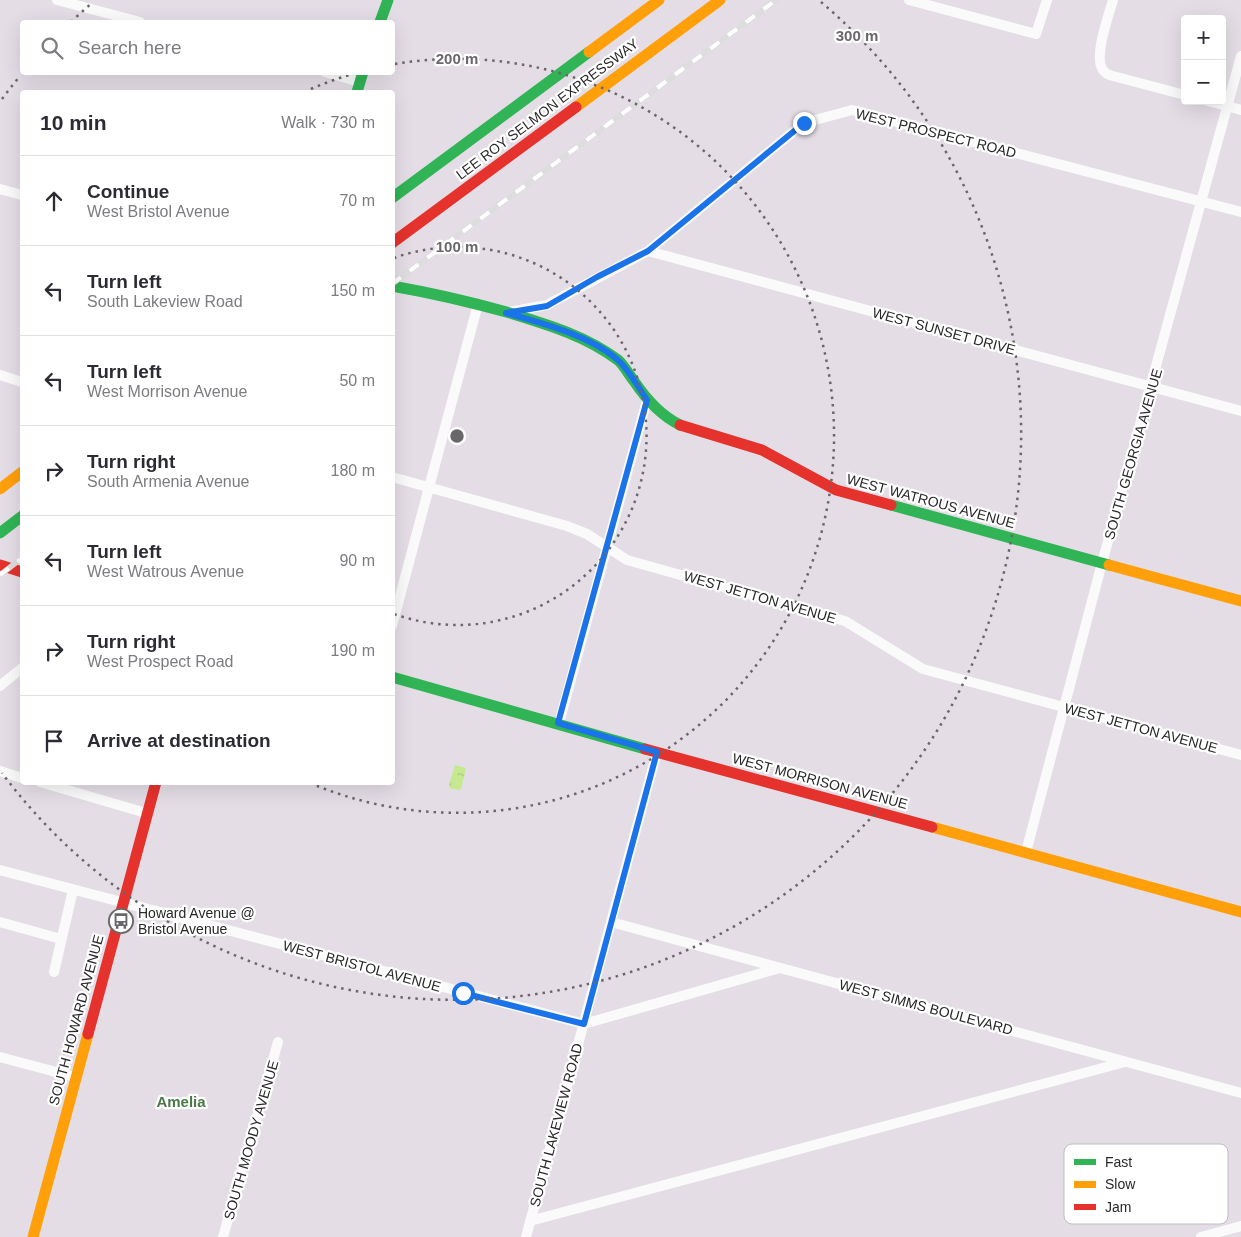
<!DOCTYPE html>
<meta charset="utf-8">
<style>
body{margin:0;font-family:Arial,sans-serif;background:#f7f7f7;color:#2b2b33}
.controls{position:absolute;right:15px;top:15px;display:grid;overflow:hidden;border-radius:5px;box-shadow:0 5px 20px #0002}
.controls button{width:45px;height:45px;display:grid;place-items:center;padding:0;border:0;border-bottom:1px solid #e1e1e2;background:#fff;color:#2b2b33;font:25px sans-serif}
.stop{position:absolute;width:15px;height:15px;margin:-11px;border:4px solid #1a73e8;border-radius:50%;background:#fff}
.stop.end{background:#1a73e8;border-color:#fff;box-shadow:0 1px 5px #0008}
.list{margin:0;padding:0;list-style:none}
h2{display:flex;justify-content:space-between;align-items:center;height:65px;margin:0;padding:0 20px;font-size:21px}
h2 small{font-size:16px;font-weight:400;color:#7c7c81}
.list li{display:grid;grid-template-columns:32px 1fr auto;gap:15px;align-items:center;box-sizing:border-box;height:90px;padding:0 20px;border-top:1px solid #e1e1e2}
.list b{display:block;font-size:19px;white-space:nowrap}
.list p{margin:0;font-size:16px;white-space:nowrap;color:#7c7c81}
.list em{font-size:16px;font-style:normal;color:#7c7c81}
.icon{flex:none;width:28px;height:28px;fill:none;stroke:currentColor;stroke-width:2;stroke-linecap:round;stroke-linejoin:round}
.map{position:relative;flex:none;width:1241px;height:1237px;overflow:hidden}
.search{position:absolute;background:#fff;box-shadow:0 5px 20px #0002;left:20px;top:20px;width:375px;height:55px;display:flex;align-items:center;gap:12px;box-sizing:border-box;padding:0 18px;border-radius:5px;color:#7c7c81;font-size:19px}
.panel{position:absolute;background:#fff;box-shadow:0 5px 20px #0002;left:20px;top:90px;width:375px;height:695px;border-radius:5px}
.map>svg:first-child{display:block}
.water{fill:url(#water-ripples)}
.lines{fill:none;stroke-linecap:round;stroke-linejoin:round}
.street{stroke:#fbfafb;stroke-width:10}
.fast{stroke:#30b455;stroke-width:11}
.slow{stroke:#ff9f0a;stroke-width:11}
.jam{stroke:#e5322d;stroke-width:11}
.rail-casing{stroke:#dcdddc;stroke-width:5.5}
.rail{stroke:#fff;stroke-width:4;stroke-dasharray:11;stroke-linecap:butt}
.route{stroke:#1a73e8;stroke-width:6}
.ring{fill:none;stroke:#6a676a;stroke-width:2.5;stroke-dasharray:2.5 5}
.labels{text-anchor:middle;stroke-width:4.5;stroke-linejoin:round;paint-order:stroke}
.street-label{font-size:14px;fill:#282828;stroke:#fff}
.poi-label{font-size:14px;fill:#282828;stroke:#fff;text-anchor:start}
.neighbourhood-label{font-size:15px;font-weight:bold;fill:#4b7849;stroke:#fff}
.key{fill:#fff;stroke:#bebebe;stroke-width:1}
.key-label{font-size:14px;fill:#282828}
.centre{fill:#6a676a;stroke:#fff;stroke-width:2.5}
.ring-label{font-size:15px;text-anchor:middle;font-weight:bold;fill:#6a676a;stroke:#fff;stroke-width:4.5;stroke-linejoin:round;paint-order:stroke}
</style>
<div class="map">
<svg width="1241" height="1237" viewBox="0 0 1241 1237">
<defs>
<pattern id="water-ripples" width="26" height="14" patternUnits="userSpaceOnUse" patternTransform="scale(1.25)"><rect width="26" height="14" fill="#c6e890"/><path d="M2 4q2-2 4 0t4 0M15 11q2-2 4 0t4 0" fill="none" stroke="#aac77c"/></pattern>
</defs>
<rect width="100%" height="100%" fill="#e4dde6"/>
<!-- water -->
<path class="water" d="M455 765 466 768 461 789 458 790 450 788 449 784Z"/>
<g class="lines">
<!-- street -->
<path class="street" d="M57 0 140 22
M909 0 1036 34 1047 0
M1113 0C1109 15 1093 57 1103 70 1105 73 1109 75 1113 76L1185 95
M325 72 360 82
M1208 101 1241 110
M0 189 22 195
M648 251 1241 411
M509 312 547 305 648 251 804 123 852 110 1241 212
M0 375 22 382
M392 477 567 526 587 534 627 560 845 621 923 669 1241 755
M392 626 478 304
M0 686 22 668
M559 723 647 400
M0 771 22 778
M40 782 146 813
M1026 852 1102 563 1241 56
M0 870 584 1024 780 968
M0 922 61 939
M611 922 1241 1093
M54 972 73 890
M0 1057 75 1077
M530 1221 1125 1062
M223 1237 278 1042
M526 1237 657 752
M1201 1237 1241 1226"/>
<!-- fast -->
<path class="fast" d="M380 22 388 0
M357 92 363 72
M392 198 589 52
M392 286C432 293 471 302 510 313 549 325 586 336 618 360 624 365 629 375 634 381 646 399 660 415 680 425
M891 505 1109 565
M0 533 22 516
M392 677 645 749"/>
<!-- slow -->
<path class="slow" d="M589 52 659 0
M576 107 720 0
M0 489 22 472
M1109 565 1241 601
M932 827 1241 912
M33 1237 88 1034"/>
<!-- jam -->
<path class="jam" d="M392 243 576 107
M680 425 762 450 836 490 891 505
M0 565 22 572
M645 749 932 827
M88 1034 156 782"/>
<defs>
<path id="rail" d="M392 284 776 0
M0 575 22 558"/>
</defs>
<!-- rail casing -->
<use href="#rail" class="rail-casing"/>
<!-- rail -->
<use href="#rail" class="rail"/>
</g>
<g class="lines">
<!-- route -->
<path class="route" d="M463 993 584 1024 657 752 558 723 647 400C639 388 631 374 621 363 595 337 540 322 506 313L547 306 597 277 648 251 804 123"/>
</g>
<!-- distance rings -->
<g class="ring">
<path d="M394 258A189 189 0 1 1 394 614"/>
<path d="M304 92A377 377 0 0 1 356 73M395 64A377 377 0 1 1 310 783"/>
<path d="M2 99A566 566 0 0 1 20 76M71 22A566 566 0 0 1 93 2M821 2A566 566 0 1 1 2 773"/>
</g>
<!-- icons -->
<defs>
<symbol id="bus-ring" viewBox="-11 -11 22 22"><circle r="9.5" fill="#fff" stroke="#6a676a" stroke-width="1.5"/><path d="M-5-6H5V4H4V6H2V4H-2V6H-4V4H-5ZM-3.5-4V0h7V-4ZM-3.5 1.2v1.5H-2V1.2ZM2 1.2v1.5H3.5V1.2Z" fill="#6a676a"/></symbol>
</defs>
<g fill-rule="evenodd">
<use href="#bus-ring" x="107" y="907" width="28" height="28"/>
</g>
<g class="labels">
<!-- street labels -->
<g class="street-label">
<text transform="translate(547 109) rotate(-37)" y="5">LEE ROY SELMON EXPRESSWAY</text>
<text transform="translate(936 133) rotate(14)" y="5">WEST PROSPECT ROAD</text>
<text transform="translate(944 331) rotate(15)" y="5">WEST SUNSET DRIVE</text>
<text transform="translate(1133 454) rotate(-74)" y="5">SOUTH GEORGIA AVENUE</text>
<text transform="translate(931 501) rotate(15)" y="5">WEST WATROUS AVENUE</text>
<text transform="translate(760 597) rotate(16)" y="5">WEST JETTON AVENUE</text>
<text transform="translate(1141 728) rotate(15)" y="5">WEST JETTON AVENUE</text>
<text transform="translate(820 781) rotate(15)" y="5">WEST MORRISON AVENUE</text>
<text transform="translate(362 966) rotate(15)" y="5">WEST BRISTOL AVENUE</text>
<text transform="translate(926 1007) rotate(15)" y="5">WEST SIMMS BOULEVARD</text>
<text transform="translate(76 1020) rotate(-75)" y="5">SOUTH HOWARD AVENUE</text>
<text transform="translate(556 1125) rotate(-75)" y="5">SOUTH LAKEVIEW ROAD</text>
<text transform="translate(251 1140) rotate(-74)" y="5">SOUTH MOODY AVENUE</text>
</g>
<!-- poi labels -->
<g class="poi-label">
<text x="138" y="918">Howard Avenue @<tspan x="138" dy="16">Bristol Avenue</tspan></text>
</g>
<!-- neighbourhood labels -->
<g class="neighbourhood-label">
<text x="181" y="1107">Amelia</text>
</g>
</g>
<!-- legend -->
<rect x="1064" y="1144" width="164" height="80" rx="8" class="key"/>
<rect x="1074" y="1159" width="22" height="6" fill="#30b455"/>
<rect x="1074" y="1181" width="22" height="7" fill="#ff9f0a"/>
<rect x="1074" y="1204" width="22" height="6" fill="#e5322d"/>
<g class="key-label">
<text x="1105" y="1167">Fast</text>
<text x="1105" y="1189">Slow</text>
<text x="1105" y="1212">Jam</text>
</g>
<circle cx="457" cy="436" r="8" class="centre"/>
<g class="ring-label">
<text x="857" y="41">300 m</text>
<text x="457" y="64">200 m</text>
<text x="457" y="252">100 m</text>
</g>
</svg>
<div class="controls">
<button>+</button>
<button>−</button>
</div>
<div class="stop" style="left:463px;top:993px"></div>
<div class="stop end" style="left:804px;top:123px"></div>
<div class="search"><svg class="icon" aria-label="search" viewBox="0 0 24 24"><circle cx="10" cy="10" r="6"/><path d="M15 15l6 6"/></svg>Search here</div>
<section class="panel">
<h2>10 min<small>Walk · 730 m</small></h2>
<ul class="list">
<li><svg class="icon" aria-label="ahead" viewBox="0 0 24 24"><path d="M12 20V5M6 11l6-6 6 6"/></svg><div><b>Continue</b><p>West Bristol Avenue</p></div><em>70 m</em></li>
<li><svg class="icon" aria-label="left" viewBox="0 0 24 24"><path d="M17 20v-9H6M10 6l-5 5 5 5"/></svg><div><b>Turn left</b><p>South Lakeview Road</p></div><em>150 m</em></li>
<li><svg class="icon" aria-label="left" viewBox="0 0 24 24"><path d="M17 20v-9H6M10 6l-5 5 5 5"/></svg><div><b>Turn left</b><p>West Morrison Avenue</p></div><em>50 m</em></li>
<li><svg class="icon" aria-label="right" viewBox="0 0 24 24"><path d="M7 20v-9h11M14 6l5 5-5 5"/></svg><div><b>Turn right</b><p>South Armenia Avenue</p></div><em>180 m</em></li>
<li><svg class="icon" aria-label="left" viewBox="0 0 24 24"><path d="M17 20v-9H6M10 6l-5 5 5 5"/></svg><div><b>Turn left</b><p>West Watrous Avenue</p></div><em>90 m</em></li>
<li><svg class="icon" aria-label="right" viewBox="0 0 24 24"><path d="M7 20v-9h11M14 6l5 5-5 5"/></svg><div><b>Turn right</b><p>West Prospect Road</p></div><em>190 m</em></li>
<li><svg class="icon" aria-label="arrive" viewBox="0 0 24 24"><path d="M6 21V4h12l-3 4 3 4H6"/></svg><div><b>Arrive at destination</b></div></li>
</ul>
</section>
</div>
